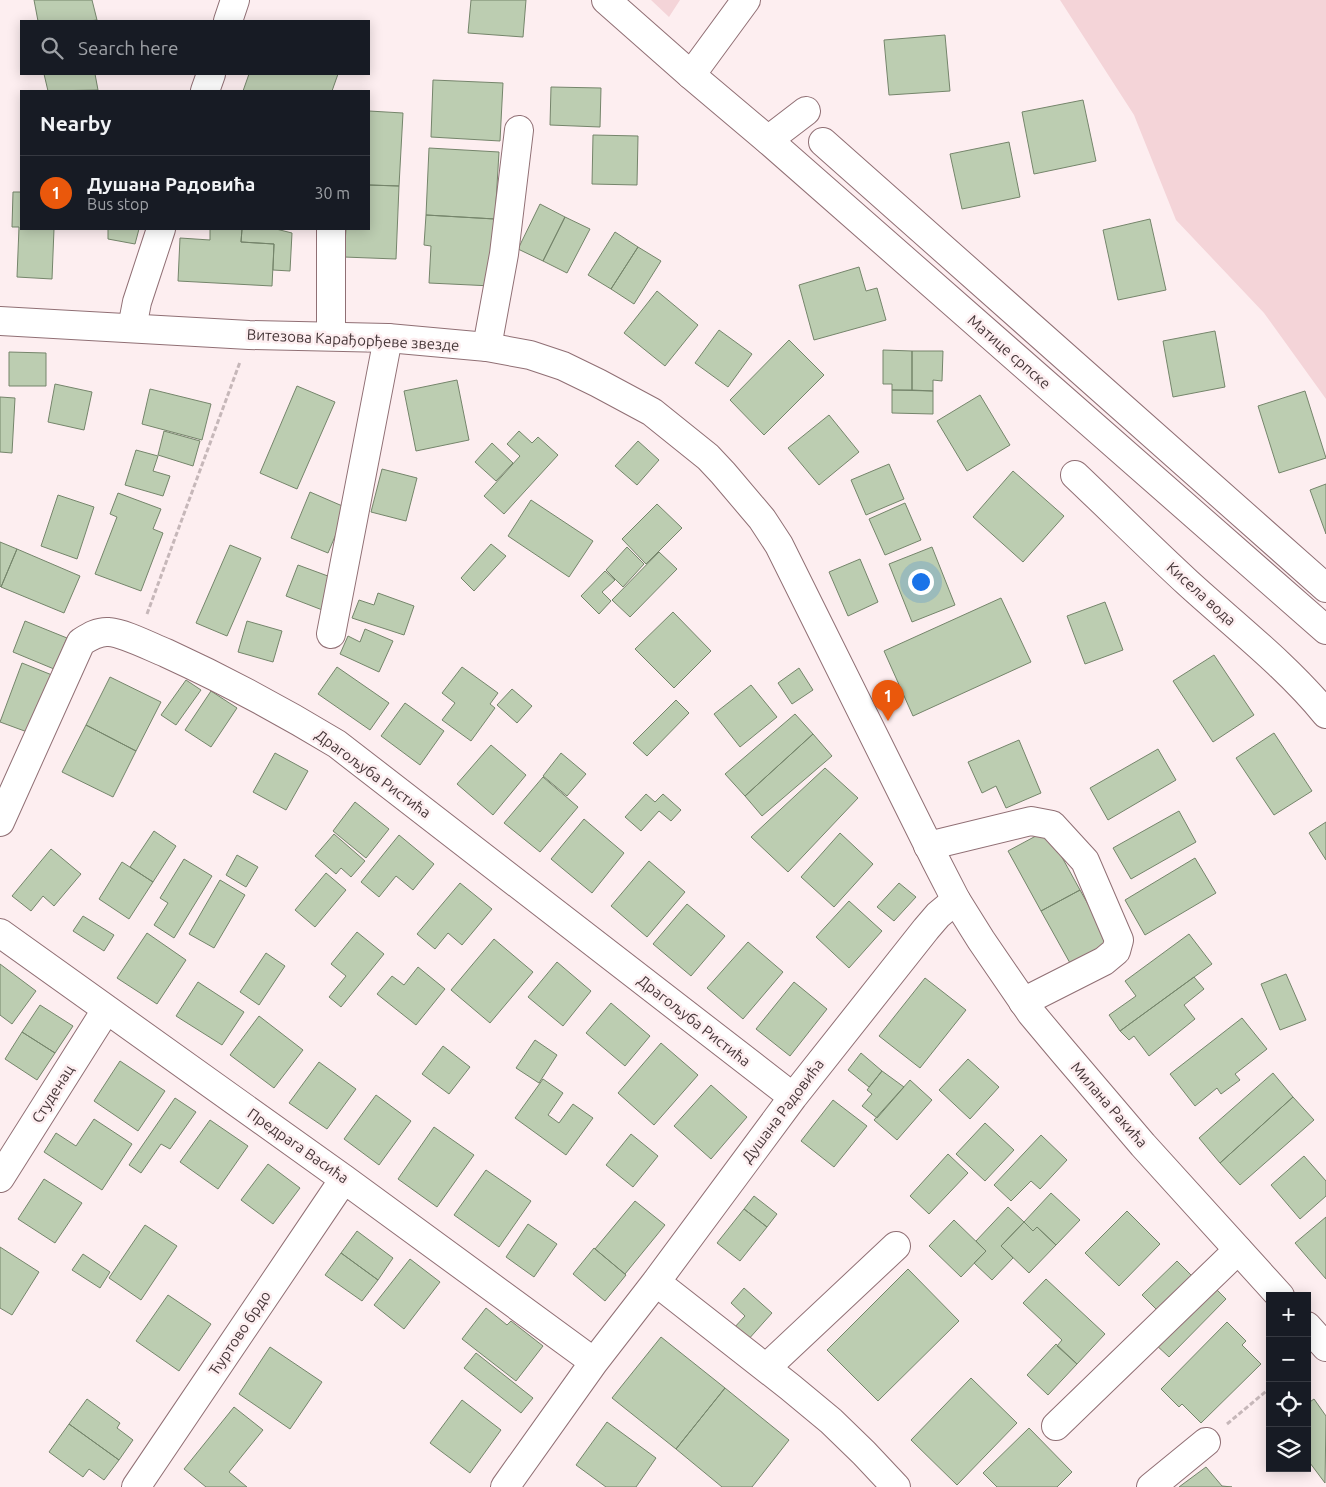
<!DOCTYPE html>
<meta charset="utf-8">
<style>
body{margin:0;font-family:Ubuntu,sans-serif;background:#242831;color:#f1f3f6}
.controls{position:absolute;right:15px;bottom:15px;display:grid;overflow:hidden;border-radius:0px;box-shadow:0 2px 12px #0003}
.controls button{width:45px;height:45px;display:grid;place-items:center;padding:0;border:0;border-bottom:1px solid #363941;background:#171b24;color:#f1f3f6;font:25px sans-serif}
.you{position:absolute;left:920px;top:581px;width:18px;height:18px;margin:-12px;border:4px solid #fff;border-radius:50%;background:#1a73e8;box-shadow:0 0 0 8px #1a73e833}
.badge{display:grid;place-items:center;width:32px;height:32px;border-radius:50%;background:#ea580c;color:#fff;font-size:16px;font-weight:700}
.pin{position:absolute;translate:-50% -41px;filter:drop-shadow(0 1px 2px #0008)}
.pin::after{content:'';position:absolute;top:26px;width:18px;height:15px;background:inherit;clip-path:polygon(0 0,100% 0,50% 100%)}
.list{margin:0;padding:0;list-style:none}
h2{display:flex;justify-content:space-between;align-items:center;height:65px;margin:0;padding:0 20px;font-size:21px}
h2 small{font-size:16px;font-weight:400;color:#9ea1a6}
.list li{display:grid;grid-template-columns:32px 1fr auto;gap:15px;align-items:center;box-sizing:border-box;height:75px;padding:0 20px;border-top:1px solid #363941}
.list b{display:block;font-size:19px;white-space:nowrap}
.list p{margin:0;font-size:16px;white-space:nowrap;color:#9ea1a6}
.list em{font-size:16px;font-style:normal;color:#9ea1a6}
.icon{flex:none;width:28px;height:28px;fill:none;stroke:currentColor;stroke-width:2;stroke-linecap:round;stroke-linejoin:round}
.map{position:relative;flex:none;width:1326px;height:1487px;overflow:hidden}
.search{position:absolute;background:#171b24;box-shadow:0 2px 12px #0003;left:20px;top:20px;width:350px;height:55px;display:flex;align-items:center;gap:12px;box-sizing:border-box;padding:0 18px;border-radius:0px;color:#9ea1a6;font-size:19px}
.panel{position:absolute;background:#171b24;box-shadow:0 2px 12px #0003;left:20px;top:90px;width:350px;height:140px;border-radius:0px}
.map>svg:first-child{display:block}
.green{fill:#f4d4d8}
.building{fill:#bccdb1;stroke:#75856b}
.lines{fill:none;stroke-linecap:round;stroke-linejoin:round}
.minor-casing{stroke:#906f74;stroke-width:30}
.major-casing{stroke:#906f74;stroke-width:30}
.path{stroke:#c6b7b9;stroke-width:3;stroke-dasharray:5 2.5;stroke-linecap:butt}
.minor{stroke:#fff;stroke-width:28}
.major{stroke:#fff;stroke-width:28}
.labels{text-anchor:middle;stroke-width:5;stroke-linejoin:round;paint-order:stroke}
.street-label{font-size:15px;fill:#463739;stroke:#fdeef0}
</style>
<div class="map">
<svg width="1326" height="1487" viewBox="0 0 1326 1487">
<rect width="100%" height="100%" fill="#fdeef0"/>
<!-- green -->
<path class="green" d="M651 0H680L669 17Z
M1060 0H1326V399L1264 313 1176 220 1134 115Z"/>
<!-- building -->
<path class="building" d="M34 0H92L97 20 89 21H38Z
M471 0H526L523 37 468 33Z
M945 35 950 91 889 95 884 40Z
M44 74H95L98 90 48 91Z
M249 74H338L332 91H243Z
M433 80 503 83 500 141 431 137Z
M551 87 601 88 600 127 550 125Z
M1083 100 1096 161 1034 174 1022 112Z
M369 111 403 113 399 186 369 185Z
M593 135 638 136 637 185 592 184Z
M1009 142 1020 197 962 209 950 154Z
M429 148 499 152 495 219 426 215Z
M369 185 399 186 396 259 344 257 346 229H369Z
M13 192H21V229H54L52 279 17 277 19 227H12Z
M540 204 565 217 543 261 518 249Z
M426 215 495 219 492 286 429 283 431 246 424 245Z
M565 217 590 229 567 273 543 261Z
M1150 219 1166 290 1118 300 1103 230Z
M108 229H139L135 244 108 239Z
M210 229H242L241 242 274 244 272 286 178 281 180 238 210 240Z
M242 229H276L292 233 290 271 273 270 274 244 241 242Z
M615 232 638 247 611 289 588 275Z
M638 247 661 261 634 304 611 289Z
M859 267 866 291 877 288 886 320 814 340 799 285Z
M657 291 698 325 665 366 624 333Z
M719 330 752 354 728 387 695 363Z
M1215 331 1225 387 1173 397 1163 341Z
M789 340 824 375 764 435 730 400Z
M883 350 912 351V390H892V384H883Z
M912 351H943L942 381 933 380V391L912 390Z
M9 352 46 353V386H9Z
M457 380 469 440 416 451 404 391Z
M55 384 92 392 84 430 48 422Z
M297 386 335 402 297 489 260 473Z
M150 389 211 404 202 440 142 424Z
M892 390 933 391V414L892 413Z
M1305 391 1326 458 1279 473 1258 406Z
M980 395 1010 445 967 471 937 421Z
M0 397 15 398 12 453 0 452Z
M829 415 859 452 819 485 788 448Z
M164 431 200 441 193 466 158 455Z
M519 431 532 443 538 437 558 455 504 514 484 496 520 456 507 444Z
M638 441 659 460 637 485 615 466Z
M492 443 513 463 496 481 475 462Z
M136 450 158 456 153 471 170 476 163 496 125 485Z
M889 464 904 499 866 515 851 480Z
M382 469 417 478 406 521 371 512Z
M1013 471 1064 516 1023 562 973 517Z
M1326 484V534L1310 490Z
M310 492 347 508 328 553 291 538Z
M118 493 161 509 153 529 163 533 141 591 95 574 117 517 110 514Z
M58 495 94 507 77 559 41 546Z
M531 500 593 541 569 577 508 536Z
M905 503 921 540 885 555 869 519Z
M657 504 682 528 646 564 622 539Z
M0 542 17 549 1 587 0 586Z
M491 544 506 556 474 591 461 578Z
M230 545 261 558 227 636 196 623Z
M627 547 644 564 623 587 606 570Z
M932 547 955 605 912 622 889 564Z
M17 549 80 576 64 613 1 587Z
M659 552 677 569 630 617 612 600Z
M860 559 878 602 848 616 829 572Z
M298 565 336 579 325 611 286 596Z
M605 571 615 580 602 592 611 601 599 614 581 596Z
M378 593 414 606 404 635 352 618 359 600 374 605Z
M1001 598 1031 662 913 716 884 651Z
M1105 602 1123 650 1085 664 1067 616Z
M673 612 711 651 674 688 635 649Z
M25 621 67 638 54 669 13 652Z
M247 621 282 631 273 662 238 652Z
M365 629 393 641 379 672 340 654 348 636 360 642Z
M1214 655 1254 715 1213 742 1173 681Z
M22 663 52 675 30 733 0 722Z
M337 667 389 703 370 730 318 694Z
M462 667 498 693 490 704 495 708 471 741 442 720 455 703 442 693Z
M799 668 813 690 792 704 778 683Z
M110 677 161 702 136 751 86 725Z
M186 680 201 690 176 725 161 715Z
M751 685 777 717 740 747 714 714Z
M512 689 532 706 517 723 497 705Z
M211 691 237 708 211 747 185 730Z
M676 700 689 713 647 756 633 743Z
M405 703 444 731 420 765 381 736Z
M795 714 813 734 745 796 725 774Z
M86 725 136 751 113 797 62 772Z
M1274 733 1312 791 1274 815 1236 758Z
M813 734 832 756 762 816 745 796Z
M1019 740 1041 793 1006 808 996 786 982 793 968 762Z
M491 745 526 775 493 815 457 784Z
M1158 749 1176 780 1108 820 1090 788Z
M275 753 308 771 286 810 253 792Z
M561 753 586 774 567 796 543 776Z
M825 768 858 798 788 872 751 837Z
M543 777 578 807 540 852 504 823Z
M646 794 655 802 663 794 681 810 671 821 659 811 641 831 625 817Z
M355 802 389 829 366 858 333 831Z
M1179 811 1196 842 1131 879 1113 848Z
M584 819 624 853 592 893 551 859Z
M1326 822V860L1309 833Z
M1047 830 1080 890 1041 911 1008 851Z
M154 831 176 846 153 882 130 867Z
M840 833 873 864 834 907 801 877Z
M334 834 365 861 351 877 341 868 336 874 315 856Z
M399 835 434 864 413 890 396 876 379 897 361 882Z
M51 849 81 874 54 906 43 896 31 911 12 896Z
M237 855 258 867 246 887 226 875Z
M1195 858 1216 893 1145 935 1125 900Z
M184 859 212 876 174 938 154 925 168 903 160 898Z
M649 861 685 892 647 937 611 906Z
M122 862 153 882 129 919 99 899Z
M326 873 346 890 315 927 295 910Z
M220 880 245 895 214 948 189 934Z
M460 883 492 909 462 945 448 933 435 949 417 934Z
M899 883 916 897 894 921 877 907Z
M1080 890 1114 950 1075 972 1041 911Z
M849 901 882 931 849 968 816 937Z
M687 904 725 936 691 976 653 944Z
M83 916 114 935 104 951 73 931Z
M357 932 384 954 341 1007 329 997 346 976 331 964Z
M147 933 186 960 157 1004 117 978Z
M1189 934 1212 964 1120 1031 1109 1015 1136 996 1125 981Z
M494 939 533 972 490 1023 451 990Z
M748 942 783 972 743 1019 707 988Z
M266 953 285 966 259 1005 240 992Z
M557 962 591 991 563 1026 528 997Z
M0 964 36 991 12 1024 0 1015Z
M418 967 445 989 416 1025 377 994 392 976 404 985Z
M1286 974 1306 1020 1280 1030 1261 984Z
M1194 977 1204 989 1184 1005 1195 1019 1149 1056 1134 1036 1129 1040 1120 1031Z
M925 978 966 1010 920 1068 879 1036Z
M198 982 244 1012 222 1045 176 1016Z
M794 982 827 1009 790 1056 756 1029Z
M611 1003 650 1036 625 1066 586 1033Z
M40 1005 73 1026 55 1053 22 1032Z
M259 1016 303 1050 274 1088 230 1055Z
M1242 1018 1267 1049 1235 1074 1240 1080 1221 1094 1217 1088 1195 1106 1170 1074Z
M22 1032 55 1053 37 1080 5 1059Z
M535 1040 557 1055 539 1083 516 1068Z
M661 1043 698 1075 654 1125 618 1093Z
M443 1046 470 1067 449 1094 422 1074Z
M861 1053 882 1071 869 1087 848 1070Z
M968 1059 999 1087 970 1119 939 1090Z
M120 1061 165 1091 138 1131 94 1101Z
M319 1062 356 1089 327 1129 289 1103Z
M882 1071 904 1087 877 1118 862 1106 872 1094 867 1090Z
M1273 1073 1293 1097 1220 1163 1199 1138Z
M543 1079 563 1093 548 1115 559 1123 573 1104 593 1118 566 1155 515 1118Z
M910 1080 932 1100 897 1140 874 1120Z
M711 1085 747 1117 711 1159 674 1126Z
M376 1095 411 1121 379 1165 344 1139Z
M1293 1097 1314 1120 1240 1185 1220 1163Z
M175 1098 196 1112 170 1149 161 1144 141 1173 129 1165Z
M833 1100 867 1126 834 1167 801 1141Z
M94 1119 132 1144 102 1190 44 1152 56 1133 76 1146Z
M210 1120 248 1146 218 1189 180 1162Z
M985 1123 1014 1150 985 1181 956 1154Z
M434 1127 474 1155 437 1207 398 1179Z
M631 1134 658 1156 633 1187 606 1165Z
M1041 1135 1067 1160 1040 1189 1031 1181 1011 1201 994 1185Z
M948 1154 968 1173 929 1214 910 1196Z
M1304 1156 1326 1181V1196L1300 1219 1271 1185Z
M268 1164 300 1188 273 1224 241 1200Z
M486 1170 531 1201 499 1247 454 1215Z
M44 1179 82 1203 55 1243 18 1219Z
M1051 1193 1080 1220 1056 1245 1037 1227 1033 1231 1024 1222Z
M754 1196 777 1214 767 1227 744 1209Z
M635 1201 665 1225 625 1274 595 1249Z
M1008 1207 1024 1222 1001 1246 1013 1258 992 1280 974 1263 986 1251 976 1241Z
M744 1209 767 1227 740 1261 717 1243Z
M1127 1211 1160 1244 1119 1286 1085 1253Z
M1326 1217V1279L1295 1243Z
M954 1220 986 1251 961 1277 929 1246Z
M1024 1222 1033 1231 1037 1227 1056 1245 1029 1273 1001 1246Z
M528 1224 557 1244 534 1277 506 1257Z
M145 1225 177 1246 141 1300 109 1278Z
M357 1231 393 1258 378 1280 341 1253Z
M0 1247 39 1272 12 1315 0 1308Z
M594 1248 626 1275 605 1301 573 1274Z
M341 1253 378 1280 362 1301 325 1275Z
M83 1254 110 1272 100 1288 72 1270Z
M410 1259 440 1282 404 1329 374 1305Z
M1177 1261 1195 1279 1160 1313 1142 1295Z
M908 1269 959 1321 878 1401 827 1350Z
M1046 1279 1105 1334 1077 1364 1057 1346 1062 1340 1023 1303Z
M1212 1285 1226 1299 1169 1357 1154 1343Z
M744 1288 772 1313 747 1341 733 1329 745 1316 731 1303Z
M168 1295 211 1324 179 1371 136 1341Z
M486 1308 507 1325 511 1321 543 1346 516 1381 462 1339Z
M1227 1322 1246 1341 1242 1345 1261 1364 1201 1423 1182 1404 1179 1407 1161 1389Z
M661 1337 725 1388 676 1449 612 1398Z
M1056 1344 1077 1364 1048 1395 1027 1375Z
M270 1347 322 1382 290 1429 239 1394Z
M476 1353 533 1398 521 1413 464 1368Z
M971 1378 1017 1423 957 1485 911 1440Z
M725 1388 789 1440 752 1487H722L676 1449Z
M87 1399 120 1423 117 1428 133 1440 119 1460 69 1424Z
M1314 1399 1326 1416 1325 1483 1307 1459V1404Z
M462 1400 501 1430 470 1473 430 1443Z
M234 1407 263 1430 229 1472 247 1487H206L184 1469Z
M607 1422 656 1458 636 1487H606L576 1465Z
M69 1424 119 1460 104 1480 89 1469 83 1477 49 1452Z
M1029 1428 1072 1472 1057 1487H997L983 1473Z
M1206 1467 1222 1486 1232 1487H1179Z"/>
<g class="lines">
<defs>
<path id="minor" d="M228 21 235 0
M691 75 746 0
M205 91 211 74
M768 140 806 111
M823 142 1326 588
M132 328 137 302 161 229
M331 336V229
M487 347 504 254 519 130
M1075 475C1113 511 1150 548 1188 583 1234 625 1287 666 1326 714
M331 634 388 338
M0 822 81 642C89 637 98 631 109 632 124 633 151 647 166 653 225 680 281 710 337 744L793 1097
M928 846 1031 821 1052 825 1085 861 1119 940 1116 951 1104 961 1023 1002
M0 933 344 1179 594 1362
M0 1178 106 1010
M656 1282 790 1387 831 1421 864 1453 896 1487
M766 1368 896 1246
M1056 1426 1238 1250
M136 1487 344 1179
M505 1487 594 1362 656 1282 793 1097 926 929 938 915 956 900
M1151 1487 1206 1442"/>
<path id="major" d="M606 0 691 75 768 140 1326 630
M0 321 249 335 388 338 487 347 530 355 563 366 598 383 652 412 708 457 723 473 762 519 779 545 936 861 956 900 981 940 1031 1013 1062 1050 1143 1145 1280 1296
M1307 1326 1326 1347"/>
</defs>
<!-- minor casing -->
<use href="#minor" class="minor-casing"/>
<!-- major casing -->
<use href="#major" class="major-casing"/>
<!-- path -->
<path class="path" d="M147 614 240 362
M1227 1424 1270 1388"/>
<!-- minor -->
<use href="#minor" class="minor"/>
<!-- major -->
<use href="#major" class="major"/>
</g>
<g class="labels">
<!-- street labels -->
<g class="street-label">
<text transform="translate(353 340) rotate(3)" y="5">Витезова Карађорђеве звезде</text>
<text transform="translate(1009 352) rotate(41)" y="5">Матице српске</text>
<text transform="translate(1201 594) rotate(42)" y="5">Кисела вода</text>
<text transform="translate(373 774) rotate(36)" y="5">Драгољуба Ристића</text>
<text transform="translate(694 1021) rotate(38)" y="5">Драгољуба Ристића</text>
<text transform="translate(53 1094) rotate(-58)" y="5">Студенац</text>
<text transform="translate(1109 1105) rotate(49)" y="5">Милана Ракића</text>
<text transform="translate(783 1111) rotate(-53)" y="5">Душана Радовића</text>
<text transform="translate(298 1146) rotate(35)" y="5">Предрага Васића</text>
<text transform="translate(240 1333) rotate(-56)" y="5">Ћуртово брдо</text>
</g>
</g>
</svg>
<div class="controls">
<button>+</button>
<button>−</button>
<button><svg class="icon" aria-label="locate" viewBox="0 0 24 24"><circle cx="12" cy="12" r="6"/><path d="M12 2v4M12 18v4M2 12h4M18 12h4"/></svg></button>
<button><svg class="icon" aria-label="layers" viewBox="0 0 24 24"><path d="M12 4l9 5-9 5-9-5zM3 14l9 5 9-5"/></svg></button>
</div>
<div class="you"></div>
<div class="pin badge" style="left:888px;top:721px">1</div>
<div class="search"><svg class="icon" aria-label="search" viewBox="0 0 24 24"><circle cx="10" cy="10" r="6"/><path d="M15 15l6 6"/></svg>Search here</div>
<section class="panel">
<h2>Nearby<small></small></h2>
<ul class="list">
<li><span class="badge">1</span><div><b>Душана Радовића</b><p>Bus stop</p></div><em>30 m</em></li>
</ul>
</section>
</div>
